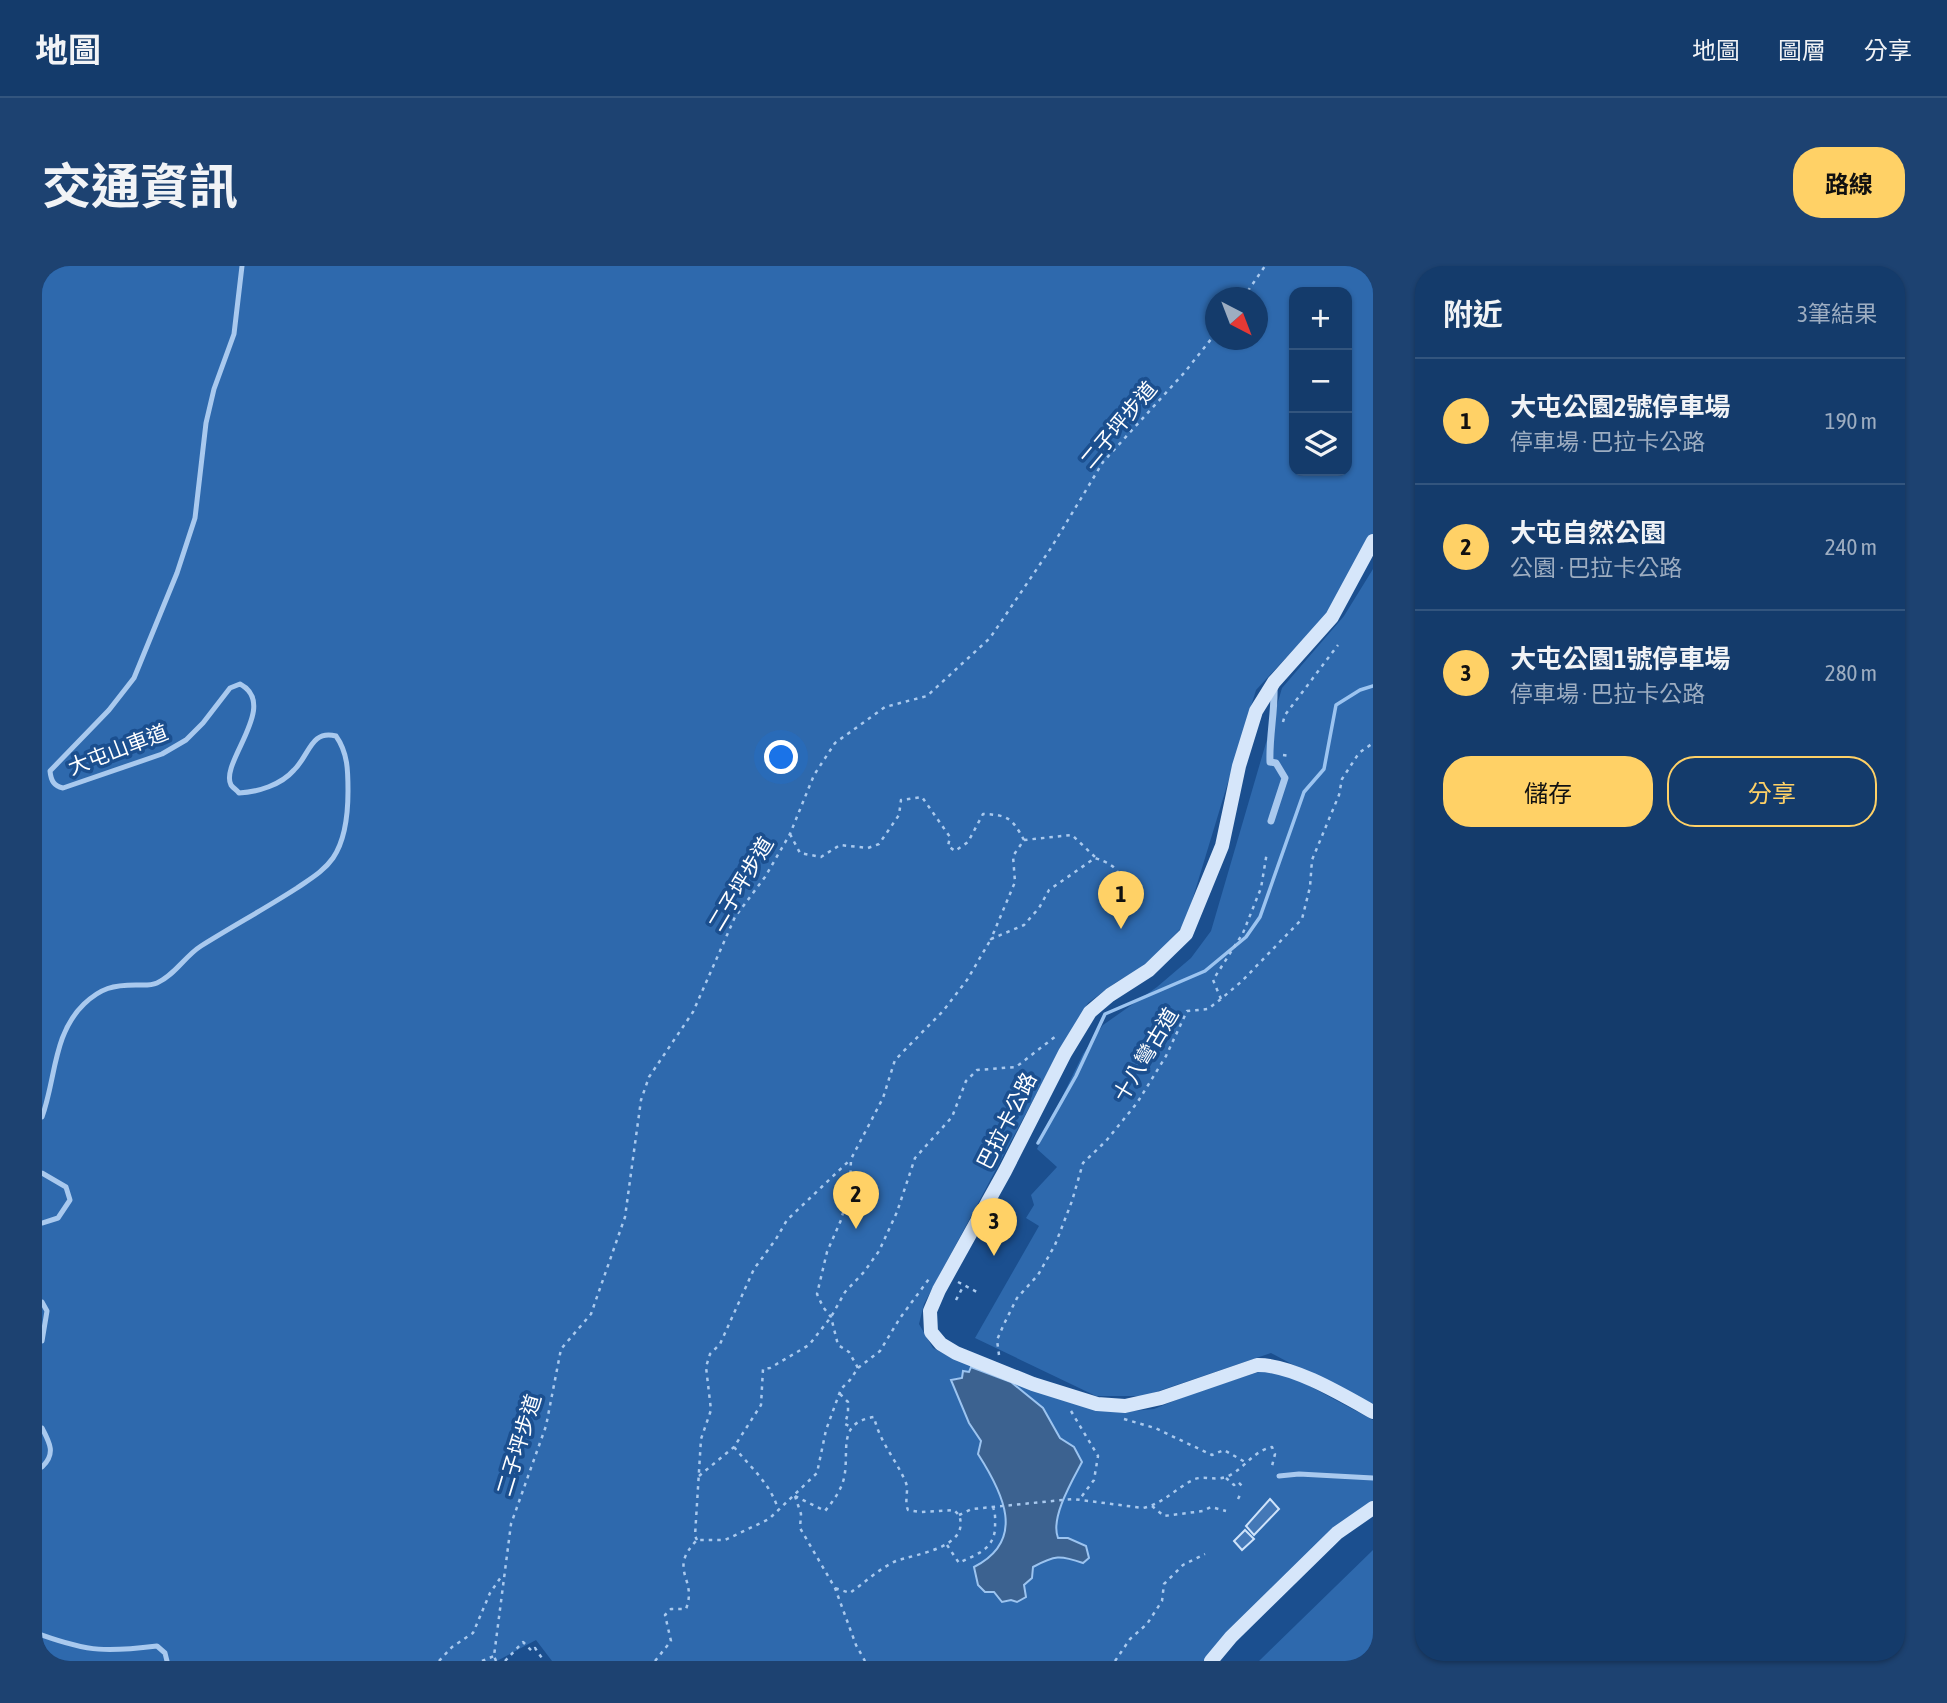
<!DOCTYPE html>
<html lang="zh-TW">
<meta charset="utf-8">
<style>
body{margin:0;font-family:"Asap Condensed","Noto Sans TC",sans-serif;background:#1d4271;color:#f1f3f6}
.controls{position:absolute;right:21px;top:21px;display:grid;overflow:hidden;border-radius:14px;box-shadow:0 2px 5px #0004}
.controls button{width:63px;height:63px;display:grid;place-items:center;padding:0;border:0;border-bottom:2px solid #33557e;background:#143b6b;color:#f1f3f6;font:35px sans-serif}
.compass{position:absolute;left:1163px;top:21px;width:63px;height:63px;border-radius:50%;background:#143b6b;box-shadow:0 2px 5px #0004;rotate:138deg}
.you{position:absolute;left:740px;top:492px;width:24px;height:24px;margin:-18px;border:5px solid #fff;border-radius:50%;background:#1a73e8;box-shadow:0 0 0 10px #1a73e833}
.badge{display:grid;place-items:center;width:46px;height:46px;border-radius:50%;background:#ffd166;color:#111;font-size:23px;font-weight:700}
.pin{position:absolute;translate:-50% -58px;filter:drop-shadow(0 2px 4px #0008)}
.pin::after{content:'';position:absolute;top:37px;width:24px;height:21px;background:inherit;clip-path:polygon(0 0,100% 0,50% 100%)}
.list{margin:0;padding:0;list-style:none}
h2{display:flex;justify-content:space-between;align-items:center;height:91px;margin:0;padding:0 28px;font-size:30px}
h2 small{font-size:23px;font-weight:400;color:#9dadc1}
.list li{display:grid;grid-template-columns:46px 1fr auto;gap:21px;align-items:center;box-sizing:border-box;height:126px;padding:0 28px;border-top:2px solid #33557e}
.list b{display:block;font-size:26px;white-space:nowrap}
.list p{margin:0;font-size:23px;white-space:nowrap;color:#9dadc1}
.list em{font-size:23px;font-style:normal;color:#9dadc1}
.actions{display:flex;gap:14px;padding:21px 28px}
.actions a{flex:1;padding:16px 0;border:2px solid #ffd166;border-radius:28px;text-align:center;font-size:24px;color:#ffd166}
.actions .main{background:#ffd166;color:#111}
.icon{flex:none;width:38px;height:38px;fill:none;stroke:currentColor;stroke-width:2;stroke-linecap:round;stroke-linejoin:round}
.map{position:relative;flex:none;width:1331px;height:1395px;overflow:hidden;border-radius:28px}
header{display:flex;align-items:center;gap:42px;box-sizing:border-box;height:98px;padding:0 35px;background:#143b6b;border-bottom:2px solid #33557e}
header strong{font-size:33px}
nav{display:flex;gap:38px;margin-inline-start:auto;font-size:24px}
.intro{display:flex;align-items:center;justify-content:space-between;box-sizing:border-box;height:168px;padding:0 42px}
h1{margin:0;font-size:49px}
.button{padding:18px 32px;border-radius:28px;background:#ffd166;color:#111;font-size:24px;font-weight:700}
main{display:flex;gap:42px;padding:0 42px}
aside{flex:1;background:#143b6b;border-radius:28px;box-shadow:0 2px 5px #0004}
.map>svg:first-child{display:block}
.green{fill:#2e69ad;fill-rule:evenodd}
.water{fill:#3c6290;stroke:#9cc4f0;stroke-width:2}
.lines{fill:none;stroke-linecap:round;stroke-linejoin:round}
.stream{stroke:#9cc4f0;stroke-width:3.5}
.building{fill:#4478b7;stroke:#cfe3fa;stroke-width:2}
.path{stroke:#a9c9ee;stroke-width:2.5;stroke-dasharray:3.5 5;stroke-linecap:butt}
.lane{stroke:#a9c9ee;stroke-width:5}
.street{stroke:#a9c9ee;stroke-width:7}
.secondary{stroke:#d6e6fa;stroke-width:14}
.labels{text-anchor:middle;stroke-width:7;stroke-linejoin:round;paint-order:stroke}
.street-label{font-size:21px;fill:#fff;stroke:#1b4f8f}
</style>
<header>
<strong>地圖</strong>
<nav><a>地圖</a><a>圖層</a><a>分享</a></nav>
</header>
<div class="intro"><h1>交通資訊</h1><a class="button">路線</a></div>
<main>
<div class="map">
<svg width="1331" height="1395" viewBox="0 0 1331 1395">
<rect width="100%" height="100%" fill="#1b4f8f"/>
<!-- green -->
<path class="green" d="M0 0H1331V269L1299 333 1214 424 1143 658 1105 698 1073 717 1046 737 1012 795 911 984 882 1038 877 1058 891 1082 910 1092 1080 1146 1112 1143 1154 1126 1223 1104 1245 1108 1331 1154V1237L1163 1395H510L494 1374 455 1395H0ZM1252 26H1305V205H1252ZM1174 32H1216V74H1174Z
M1331 303V1141L1229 1087 1102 1130H1054L933 1072 997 960 984 952 992 939 989 929 1015 901 995 883 1041 788 1061 759 1115 721 1149 692 1169 665 1240 422 1302 350Z
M1331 1284V1395H1217Z"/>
<!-- water -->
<path class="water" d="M929 1101 969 1116 1001 1142 1018 1172 1032 1181 1040 1196C1030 1215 1008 1252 1016 1272H1026L1044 1280 1047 1292 1041 1297C1018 1289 1013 1289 991 1301L990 1312 982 1319 984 1331 975 1336 969 1334 960 1336 952 1326H943L936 1319 932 1301C985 1274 961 1227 936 1188L939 1175 927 1157 909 1114 920 1112 921 1105 927 1106Z"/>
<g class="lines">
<!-- stream -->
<path class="stream" d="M996 877 1034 810 1063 748 1163 705 1204 671 1218 651 1262 526 1282 503 1294 439 1318 424 1331 420"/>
</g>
<!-- building -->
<path class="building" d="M1228 1233 1237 1243 1212 1269 1204 1260Z
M1203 1264 1212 1273 1200 1284 1192 1275Z"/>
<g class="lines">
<!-- path -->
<path class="path" d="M1201 32 1223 0
M1241 456 1243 449 1296 379
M1241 489 1249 490
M748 568 758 587 779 591 798 579 826 582 837 578 857 549 859 534 880 531 908 571 906 580 913 585 926 576 941 548C966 549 970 552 982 574L971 590 973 616 949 673 982 659 997 642 1007 624 1053 592C1080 601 1077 608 1085 635
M982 574 1030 569 1053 591
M1179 733 1171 714 1201 667 1219 622 1225 586
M916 1016 935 1026
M914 1034 922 1019
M957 1089 955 1074 962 1058 975 1032 996 1009 1013 979 1030 935 1041 897 1064 875 1095 837 1124 790 1145 745 1166 743 1179 733 1200 715 1260 653 1268 621 1270 594 1297 529 1300 513 1317 487 1331 477
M816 1102 838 1085 858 1052 887 1013
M798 1128 806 1136V1147L803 1158 809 1161
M1029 1145 1056 1190 1052 1214 1037 1234
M1082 1153 1113 1162 1170 1189 1182 1184 1203 1196
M692 1181C709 1202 728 1217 736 1243
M657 1210 692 1181 719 1139 721 1103 728 1102 767 1079 789 1051 803 1026 822 1006 837 985 855 946 873 892 910 851 924 815 935 804 974 801 1014 770
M1184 1212 1192 1219 1196 1216 1200 1220
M753 1230 783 1245C791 1235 799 1225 802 1212 808 1185 794 1157 832 1151 838 1177 854 1193 864 1217 867 1225 862 1235 866 1244L878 1246 912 1244 917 1249C929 1282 873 1288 854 1295 838 1302 822 1317 808 1327L793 1322
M753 1230 759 1248 758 1262 793 1322 814 1379 823 1395
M1196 1233 1198 1229
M1110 1240 1122 1250 1161 1245 1169 1241 1184 1245
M917 1249 930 1243 1031 1233 1101 1242C1121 1238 1135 1221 1153 1213 1165 1209 1176 1217 1190 1208 1205 1199 1212 1185 1230 1181L1233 1188 1230 1200
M655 1274 653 1270 659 1173 669 1144 664 1101 668 1088 678 1078 712 1003 734 973 745 954 809 893
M905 1279 917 1297C934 1288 950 1285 953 1264 953 1255 954 1249 951 1241
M397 1395 410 1381 431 1367 448 1327 459 1311
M440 1395 452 1390
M454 1395 452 1390 469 1258 504 1160 519 1083 549 1048 583 951 599 834 607 811 651 746 693 651 723 611 748 568 772 509 793 477 843 441 885 430 948 372 1009 282 1061 196 1142 107 1174 67
M463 1395 481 1376 490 1385 493 1382 502 1395
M613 1395 629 1375 623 1349 629 1343H644C656 1312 625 1305 655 1274H683L727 1253 775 1207 784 1164 799 1123 808 1114 816 1102 807 1086 796 1079 789 1051 781 1041 775 1028 785 986 799 954 808 921 809 893 841 832 853 794 901 745 925 714 949 673
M1073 1395 1088 1373 1105 1358 1120 1335 1122 1318 1141 1299 1163 1288"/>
<!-- lane -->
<path class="lane" d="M0 851C14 812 11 768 42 738 59 722 71 719 94 719 101 719 108 720 115 717 133 709 143 690 159 680 191 660 224 642 255 622 268 613 282 605 291 592 304 573 306 547 306 525 306 505 306 487 294 470 269 463 267 490 252 504 239 519 216 526 197 527 195 524 191 522 189 519 177 497 238 439 198 418L188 422 161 457 144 474 120 488 21 522C12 520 9 515 8 505L67 444 92 412 135 307 153 252 164 157 172 123 192 68 200 0
M0 907 24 921 28 934 16 952 0 957
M0 1036 5 1045 0 1075
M0 1162C8 1177 14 1188 0 1201
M1237 1210 1257 1208 1331 1212
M0 1369C48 1386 65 1386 115 1380L123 1387 125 1395"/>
<!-- street -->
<path class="street" d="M1229 555 1243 512 1234 497 1228 496C1227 470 1233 446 1232 420"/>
<!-- secondary -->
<path class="secondary" d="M1331 275 1290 351 1232 416 1214 445 1197 500 1180 580 1144 668 1107 704 1068 729 1048 746 1023 787 963 905 897 1024 888 1045 889 1066 899 1078 914 1087 991 1118 1055 1138 1083 1140 1119 1132 1215 1099C1249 1098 1301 1129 1331 1146
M1169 1395 1189 1371 1295 1267 1331 1242"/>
</g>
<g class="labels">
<!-- street labels -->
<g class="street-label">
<text transform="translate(1077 159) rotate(-50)" y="7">二子坪步道</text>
<text transform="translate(76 484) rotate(-21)" y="7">大屯山車道</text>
<text transform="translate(699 618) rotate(-59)" y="7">二子坪步道</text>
<text transform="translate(1104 789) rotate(-59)" y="7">十八彎古道</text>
<text transform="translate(965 855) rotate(-63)" y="7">巴拉卡公路</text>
<text transform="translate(477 1179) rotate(-73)" y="7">二子坪步道</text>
</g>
</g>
</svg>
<div class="controls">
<button>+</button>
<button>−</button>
<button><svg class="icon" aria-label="layers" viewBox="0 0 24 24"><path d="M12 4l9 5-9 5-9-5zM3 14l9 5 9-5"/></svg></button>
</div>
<svg class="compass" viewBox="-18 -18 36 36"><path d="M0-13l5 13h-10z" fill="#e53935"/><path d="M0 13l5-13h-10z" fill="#9dadc1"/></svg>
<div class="you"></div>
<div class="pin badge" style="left:1079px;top:663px">1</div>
<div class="pin badge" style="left:814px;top:963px">2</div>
<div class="pin badge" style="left:952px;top:990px">3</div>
</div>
<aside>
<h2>附近<small>3筆結果</small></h2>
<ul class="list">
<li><span class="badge">1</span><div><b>大屯公園2號停車場</b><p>停車場 · 巴拉卡公路</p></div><em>190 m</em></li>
<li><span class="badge">2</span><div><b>大屯自然公園</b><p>公園 · 巴拉卡公路</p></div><em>240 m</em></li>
<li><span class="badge">3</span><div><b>大屯公園1號停車場</b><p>停車場 · 巴拉卡公路</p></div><em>280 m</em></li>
</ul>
<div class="actions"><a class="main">儲存</a><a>分享</a></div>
</aside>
</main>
